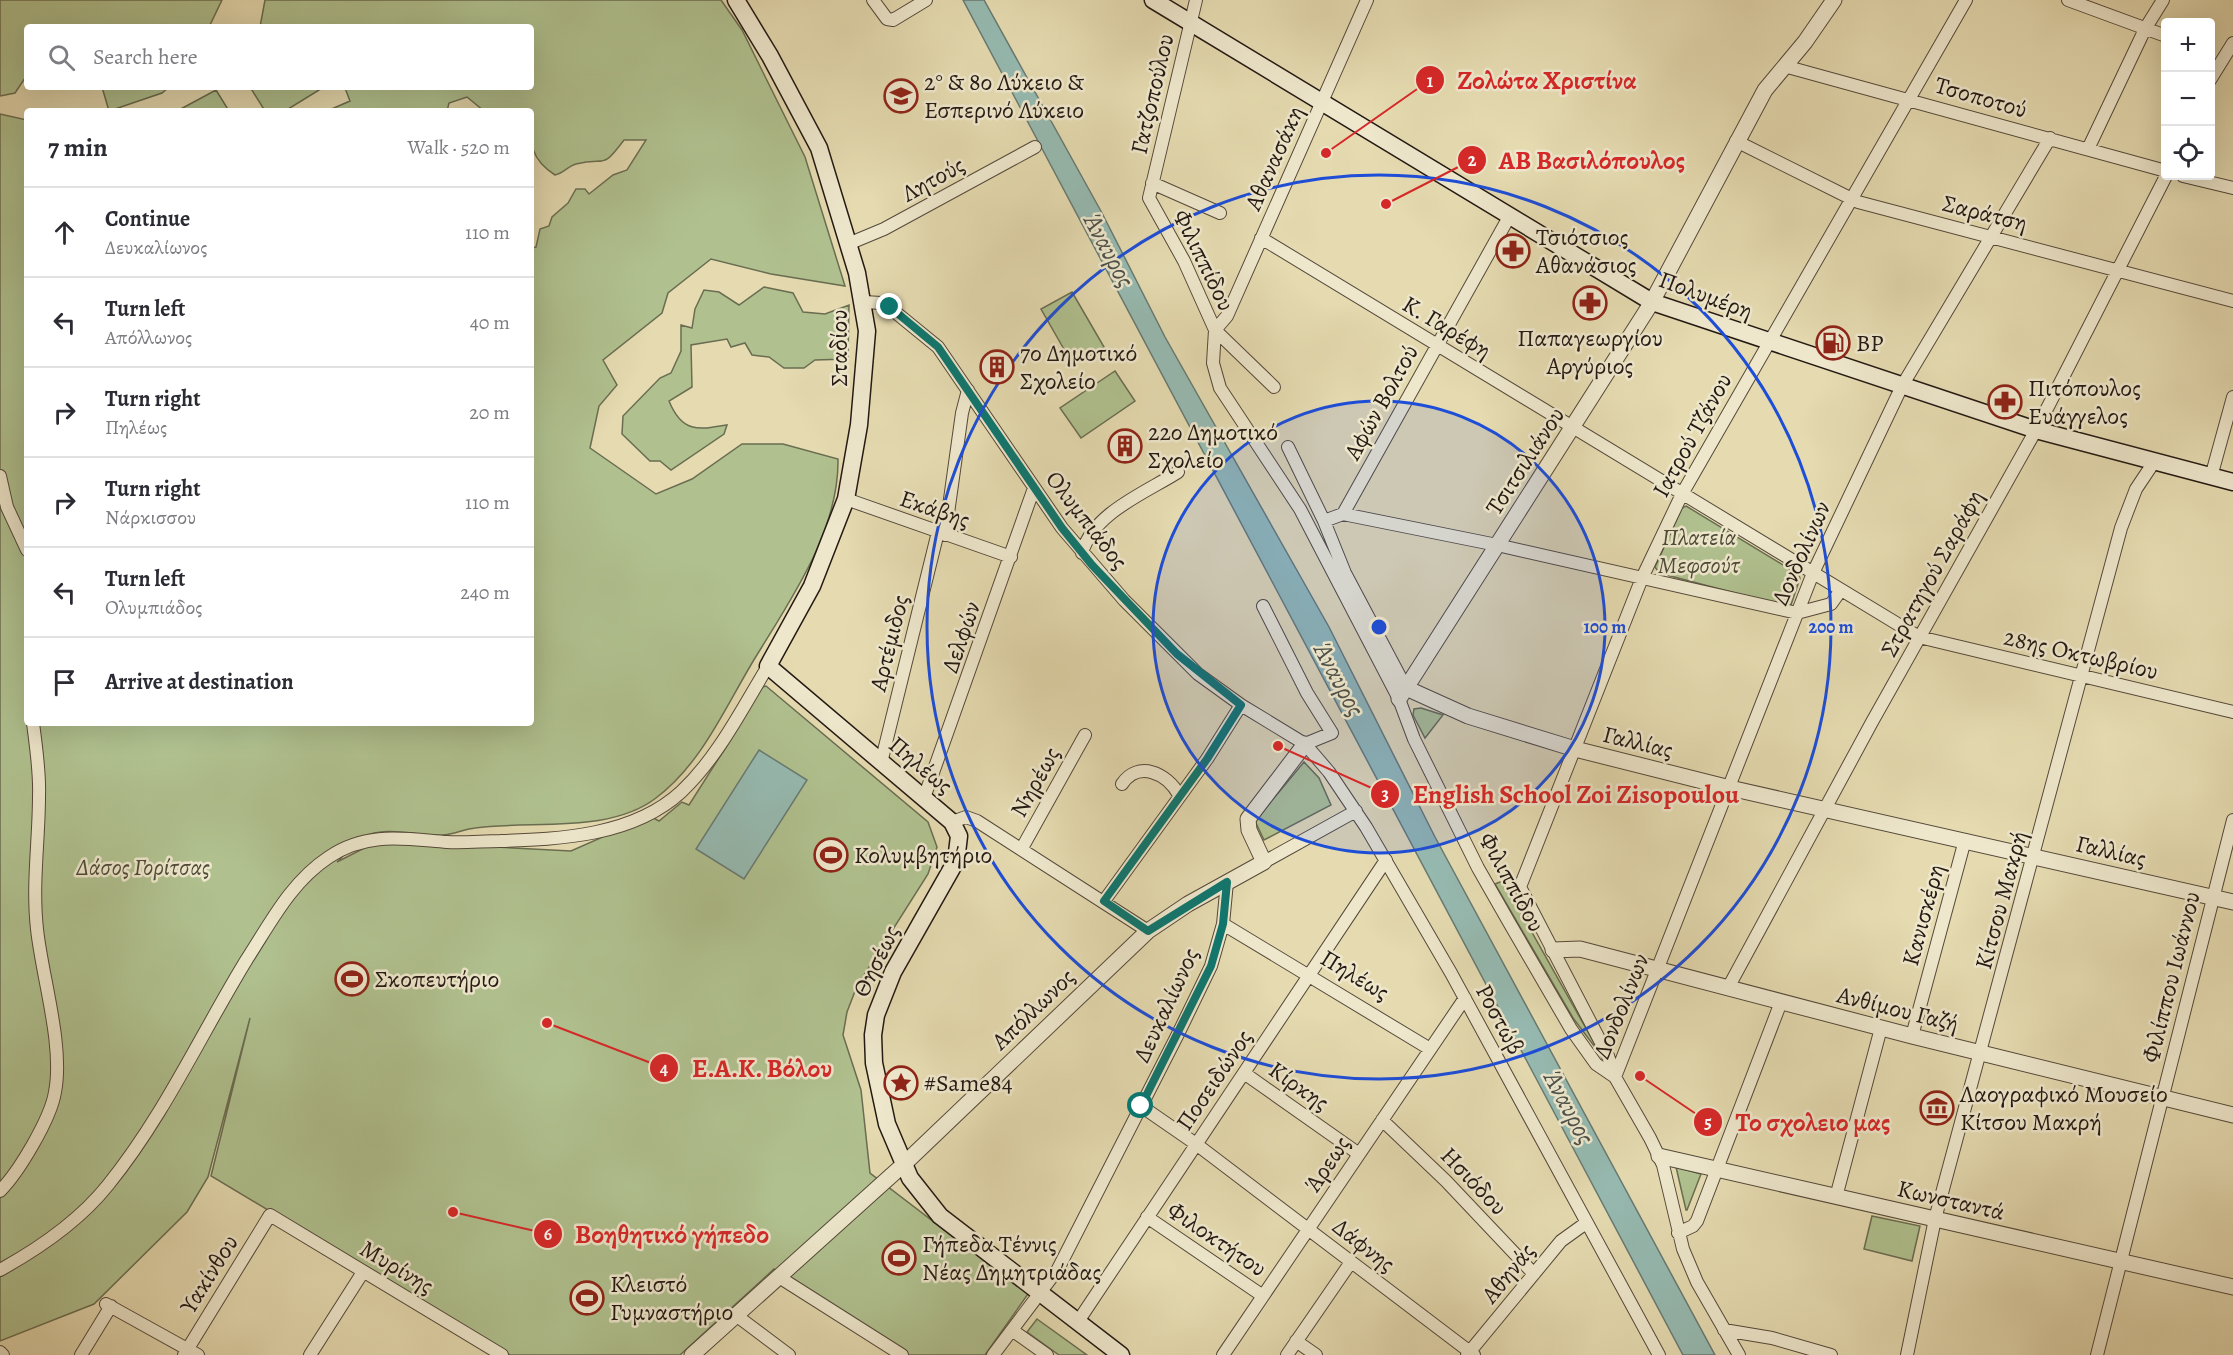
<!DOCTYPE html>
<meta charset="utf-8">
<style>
body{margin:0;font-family:Alegreya,serif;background:#f7f7f7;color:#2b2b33}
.controls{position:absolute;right:18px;top:18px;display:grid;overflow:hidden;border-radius:6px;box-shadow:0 6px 24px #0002}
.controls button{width:54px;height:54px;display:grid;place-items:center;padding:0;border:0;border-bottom:2px solid #e1e1e2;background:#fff;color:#2b2b33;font:30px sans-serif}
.stop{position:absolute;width:18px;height:18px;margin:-14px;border:4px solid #0f766e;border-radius:50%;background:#fff}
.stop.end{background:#0f766e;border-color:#fff;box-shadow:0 2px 6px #0008}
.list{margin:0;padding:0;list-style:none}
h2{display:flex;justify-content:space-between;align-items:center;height:78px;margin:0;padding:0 24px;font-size:26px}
h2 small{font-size:20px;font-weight:400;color:#7c7c81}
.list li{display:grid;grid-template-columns:39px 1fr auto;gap:18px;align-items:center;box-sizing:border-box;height:90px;padding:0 24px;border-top:2px solid #e1e1e2}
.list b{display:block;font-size:22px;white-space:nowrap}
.list p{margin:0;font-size:20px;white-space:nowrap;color:#7c7c81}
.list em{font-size:20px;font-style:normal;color:#7c7c81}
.icon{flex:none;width:33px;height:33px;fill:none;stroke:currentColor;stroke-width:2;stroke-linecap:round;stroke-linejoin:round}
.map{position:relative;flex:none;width:2233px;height:1355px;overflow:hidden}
.search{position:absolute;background:#fff;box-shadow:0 6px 24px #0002;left:24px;top:24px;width:510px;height:66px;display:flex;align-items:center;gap:15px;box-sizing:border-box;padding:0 21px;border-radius:6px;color:#7c7c81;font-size:22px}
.panel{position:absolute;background:#fff;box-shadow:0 6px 24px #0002;left:24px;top:108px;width:510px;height:618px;border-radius:6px}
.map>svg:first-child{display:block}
.green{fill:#b0c18f;stroke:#6a6d51;stroke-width:1.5}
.water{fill:#96bab1;stroke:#687a72;stroke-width:1.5}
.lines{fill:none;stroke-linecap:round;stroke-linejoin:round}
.minor-casing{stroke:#54493a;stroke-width:14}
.tertiary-casing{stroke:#54493a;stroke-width:17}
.secondary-casing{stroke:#241913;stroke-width:19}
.minor{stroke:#eee7cc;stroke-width:12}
.tertiary{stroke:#eee7cc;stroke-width:15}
.secondary{stroke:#eee7cc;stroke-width:16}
.route{stroke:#0f766e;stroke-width:8}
.ring{fill:none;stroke:#1d4ed8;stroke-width:3}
.labels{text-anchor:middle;stroke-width:5;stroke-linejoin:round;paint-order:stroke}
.poi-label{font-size:24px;fill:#241913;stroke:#eee7cc;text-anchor:start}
.street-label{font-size:24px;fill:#241913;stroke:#eee7cc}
.park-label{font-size:24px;font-style:italic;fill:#4e4b38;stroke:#eee7cc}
.water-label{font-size:26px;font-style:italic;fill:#4c514a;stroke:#eee7cc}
.centre{fill:#1d4ed8;stroke:#eee7cc;stroke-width:3}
.ring-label{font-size:18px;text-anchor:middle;font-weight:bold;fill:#1d4ed8;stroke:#eee7cc;stroke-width:5;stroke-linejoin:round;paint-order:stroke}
.leader{fill:none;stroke:#d62828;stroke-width:2}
.callout-dot{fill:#d62828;stroke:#eee7cc;stroke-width:2}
.mark-label{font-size:18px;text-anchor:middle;font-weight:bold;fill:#fff}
.callout-label{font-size:26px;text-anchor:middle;font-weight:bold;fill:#d62828;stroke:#eee7cc;stroke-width:5;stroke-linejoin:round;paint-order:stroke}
</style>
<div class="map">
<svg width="2233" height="1355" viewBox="0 0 2233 1355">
<rect width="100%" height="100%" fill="#e5dab0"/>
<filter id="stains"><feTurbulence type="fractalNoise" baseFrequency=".00333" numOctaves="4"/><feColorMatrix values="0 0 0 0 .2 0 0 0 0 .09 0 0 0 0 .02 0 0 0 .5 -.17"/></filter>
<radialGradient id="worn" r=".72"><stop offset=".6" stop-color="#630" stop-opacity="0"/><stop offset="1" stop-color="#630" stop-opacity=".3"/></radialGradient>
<!-- green -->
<path class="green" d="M0 0H222L209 27H27V75L15 93 0 96Z
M265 0H721L742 30 805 157 845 286 771 274 711 259 668 293 662 313 603 360 617 385 599 406 590 448 656 494 692 479 742 444H783L838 459C839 528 795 593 760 650 728 700 705 761 656 798 609 834 532 820 475 828 465 829 455 834 444 835 419 837 387 825 363 837 354 841 345 855 337 862L378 841 571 851 650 816 659 821 682 802 689 805 731 739 759 688 766 686 928 822 937 847 928 874 857 986 847 1012 843 1035 861 1090 870 1173 1028 1294 985 1355H909L774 1269 680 1355H510L211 1176 250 1018 208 1177 187 1212 94 1304 0 1341V114L27 120V723H531V248L536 247 540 229 549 226 552 217 568 203 576 189H585L589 194 613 175 627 170 646 140H624C600 172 607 156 576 164 568 166 563 174 555 175 527 157 531 140 531 111H484L467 97 449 103 447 111H327L350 101 345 88 342 87H531V27H260Z
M102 87H169L162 93 109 111Z
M250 87H324L285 111H265Z
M216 90 229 111H177Z
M764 287 793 293 803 312 825 314 849 305 848 359 815 360 804 368H784L769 357 752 355 745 343 731 347 727 339 691 345 692 387 669 401C682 433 698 430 727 425L724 434 671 470 660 461H650L622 434 623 416 660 378 671 373 681 351V325L692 328 695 309 704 290 719 292 739 305Z
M1072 292 1104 347 1073 365 1041 309Z
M1115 371 1135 401 1081 438 1060 408Z
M1686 506 1798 574 1800 578 1791 605 1788 607 1659 573 1655 567 1682 508Z
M1421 708 1443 715 1425 738 1413 715 1414 709Z
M1304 762 1319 778 1331 805 1264 840 1255 821Z
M1503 881 1601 1055 1573 1018 1495 884Z
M1676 1167 1701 1174 1687 1210H1686Z
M1872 1216 1920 1226 1912 1261 1864 1249Z
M1037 1319 1087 1355H1059L1027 1332Z"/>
<!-- water -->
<path class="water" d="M963 0H984L1102 213 1165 337 1329 627 1435 837 1715 1355H1683Z
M759 750 807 780 744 879 696 849Z"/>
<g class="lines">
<defs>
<path id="minor" d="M873 0 887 19 893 20 926 0
M1196 0 1149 198 1184 261 1215 330 1213 363 1220 388 1300 509 1399 699 1414 739 1478 868 1510 924 1571 1029 1596 1064 1615 1077 1650 1138 1663 1165 1683 1249 1697 1282 1739 1355
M2068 0 2166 36
M1784 66 2166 171
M2210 80 2233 43
M1736 141 1858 202 2233 301
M2088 149 2145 29 2163 0
M2183 176 2233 188
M1152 183 1220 213
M1261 238 1919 637 2233 712
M848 244 884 229 1035 147
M864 302 881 303 889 307 938 347 1062 528 1124 600 1198 674 1241 705 1305 744 1329 772 1366 827 1451 973 1659 1355
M1274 387 1215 330 1227 316 1367 0
M1288 447 1324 521 1345 573 1406 688
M0 476 7 507 27 550
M2211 477 2233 397
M846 499 1011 557
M1343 514 1509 217
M1324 521 1343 514 1497 545 1797 613 1831 604 1841 590
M945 535 962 413 968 390
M1082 553C1093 513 1145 493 1178 472
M1263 606 1307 693 1332 733 1305 744
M881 763 938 532
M1122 784C1138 760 1167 773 1179 795
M924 798 1034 488
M952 822 966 817 977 821 1148 931
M1022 848 1085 735
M1264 862 1356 811
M1104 901 1207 759 1241 705
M1223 924 1430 1049
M1728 988 1872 722 2036 430 2166 176
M1912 1036 1965 840
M1244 1073 1359 1154
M1615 1077 1608 1056 1520 887 1642 578 1682 494 1966 0
M1615 1077 1813 573 1902 386 2050 138
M1141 1106 1196 1144 1474 1355
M1382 1120 1446 1181 1534 1274
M0 1191C19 1172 51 1118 55 1092 64 1045 42 977 37 929 32 884 39 840 39 796 40 772 36 747 33 723
M1836 1197 1881 1028
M1147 1217 1263 1296
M1678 1233 1693 1226 1697 1221 1781 1002
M0 1270C38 1249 81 1219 108 1185 164 1116 201 1034 247 959 271 922 291 882 329 857 367 831 406 839 447 842 465 843 483 841 500 841 561 839 633 836 681 792 718 757 742 709 768 666
M779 1277 902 1355
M106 1304 198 1355
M737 1316 789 1355
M1077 1323 1386 860
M1012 1330 1047 1355
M1724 1330 1772 1338 1831 1355
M1296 1341 1316 1355
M0 1352 3 1355
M81 1355 111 1306
M184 1355 270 1215 502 1355
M310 1355 363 1272
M993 1355 1058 1269 1179 1032 1211 966 1223 924 1227 882
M1223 1355 1465 998
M1287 1355 1351 1262
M1467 1355 1561 1241 1586 1223
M1907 1355 1935 1219 2121 528 2136 489 2154 462
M2097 1355 2233 820"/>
<path id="tertiary" d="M1406 688 1468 716 1575 749 1730 788 2233 902
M1399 699 1652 302 1765 90 1805 42 1834 0
M1553 950 1580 949 1912 1036 2233 1115
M1659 1156 2233 1287
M692 1355 903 1165 1148 931 1188 904 1264 862 1249 830 1248 819 1305 744"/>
<path id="secondary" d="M736 0 770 56 819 148 857 273 867 331 859 425 846 499 812 586 768 666 952 822 959 836 956 861 893 972 876 1015 873 1035 874 1063 887 1124 910 1178 940 1216 1121 1355
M1153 0 1652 302 2036 430 2233 482"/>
</defs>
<!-- minor casing -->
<use href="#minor" class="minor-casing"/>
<!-- tertiary casing -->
<use href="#tertiary" class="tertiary-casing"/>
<!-- secondary casing -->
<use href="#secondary" class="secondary-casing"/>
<!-- minor -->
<use href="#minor" class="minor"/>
<!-- tertiary -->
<use href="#tertiary" class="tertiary"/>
<!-- secondary -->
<use href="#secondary" class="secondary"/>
</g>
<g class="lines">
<!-- route -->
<path class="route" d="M890 307 938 347 1062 528 1092 565 1177 654 1241 705 1207 759 1104 901 1148 931 1227 882 1223 924 1211 966 1141 1106"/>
</g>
<!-- distance rings -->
<circle cx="1379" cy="627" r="226" fill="#1d4ed8" fill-opacity=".12"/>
<g class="ring">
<circle cx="1379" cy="627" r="226"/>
<circle cx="1379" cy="627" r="452"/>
</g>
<!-- icons -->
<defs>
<symbol id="school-ring" viewBox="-11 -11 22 22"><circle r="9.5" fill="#eee7cc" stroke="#8f2418" stroke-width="1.5"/><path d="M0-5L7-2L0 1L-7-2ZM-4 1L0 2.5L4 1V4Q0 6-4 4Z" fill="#8f2418"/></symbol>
<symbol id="pharmacy-ring" viewBox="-11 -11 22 22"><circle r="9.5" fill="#eee7cc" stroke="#8f2418" stroke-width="1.5"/><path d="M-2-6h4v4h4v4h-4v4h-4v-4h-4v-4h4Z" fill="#8f2418"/></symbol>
<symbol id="fuel-ring" viewBox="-11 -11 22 22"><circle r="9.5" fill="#eee7cc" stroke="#8f2418" stroke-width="1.5"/><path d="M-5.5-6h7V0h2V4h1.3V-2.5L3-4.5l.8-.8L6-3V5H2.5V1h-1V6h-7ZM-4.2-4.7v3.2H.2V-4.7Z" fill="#8f2418"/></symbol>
<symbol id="building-ring" viewBox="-11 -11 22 22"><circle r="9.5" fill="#eee7cc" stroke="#8f2418" stroke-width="1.5"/><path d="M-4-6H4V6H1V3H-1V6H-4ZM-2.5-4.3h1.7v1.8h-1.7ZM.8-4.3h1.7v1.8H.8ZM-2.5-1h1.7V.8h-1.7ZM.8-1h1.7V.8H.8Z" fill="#8f2418"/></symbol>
<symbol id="stadium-ring" viewBox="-11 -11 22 22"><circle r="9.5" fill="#eee7cc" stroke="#8f2418" stroke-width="1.5"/><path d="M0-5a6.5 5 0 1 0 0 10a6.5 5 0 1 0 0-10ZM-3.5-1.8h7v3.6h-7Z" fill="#8f2418"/></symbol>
<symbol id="sight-ring" viewBox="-11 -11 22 22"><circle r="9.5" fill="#eee7cc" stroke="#8f2418" stroke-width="1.5"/><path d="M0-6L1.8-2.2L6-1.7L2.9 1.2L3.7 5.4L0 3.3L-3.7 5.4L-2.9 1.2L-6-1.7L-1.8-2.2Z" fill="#8f2418"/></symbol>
<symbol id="museum-ring" viewBox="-11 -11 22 22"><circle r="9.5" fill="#eee7cc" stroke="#8f2418" stroke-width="1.5"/><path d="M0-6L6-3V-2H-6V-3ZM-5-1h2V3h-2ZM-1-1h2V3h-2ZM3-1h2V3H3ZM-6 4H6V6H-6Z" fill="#8f2418"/></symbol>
</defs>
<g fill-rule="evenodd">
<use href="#school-ring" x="882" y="77" width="38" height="38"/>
<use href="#pharmacy-ring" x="1494" y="232" width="38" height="38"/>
<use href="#pharmacy-ring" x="1571" y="284" width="38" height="38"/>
<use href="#fuel-ring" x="1814" y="324" width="38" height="38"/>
<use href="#building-ring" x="978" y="348" width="38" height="38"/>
<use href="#pharmacy-ring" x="1986" y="383" width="38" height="38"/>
<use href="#building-ring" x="1106" y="427" width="38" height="38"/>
<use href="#stadium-ring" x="812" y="836" width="38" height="38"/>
<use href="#stadium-ring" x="333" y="960" width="38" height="38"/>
<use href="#sight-ring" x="882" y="1064" width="38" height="38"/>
<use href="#museum-ring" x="1918" y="1089" width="38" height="38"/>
<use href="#stadium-ring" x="880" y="1239" width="38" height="38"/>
<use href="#stadium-ring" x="568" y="1279" width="38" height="38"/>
</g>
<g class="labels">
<!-- poi labels -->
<g class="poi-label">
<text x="924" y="90">2° &amp; 8ο Λύκειο &amp;<tspan x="924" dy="28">Εσπερινό Λύκειο</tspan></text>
<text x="1536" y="245">Τσιότσιος<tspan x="1536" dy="28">Αθανάσιος</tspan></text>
<text x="1590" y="346" text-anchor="middle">Παπαγεωργίου<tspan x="1590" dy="28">Αργύριος</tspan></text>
<text x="1856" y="351">BP</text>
<text x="1020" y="361">7ο Δημοτικό<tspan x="1020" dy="28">Σχολείο</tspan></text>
<text x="2028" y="396">Πιτόπουλος<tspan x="2028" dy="28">Ευάγγελος</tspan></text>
<text x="1148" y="440">22ο Δημοτικό<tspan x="1148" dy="28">Σχολείο</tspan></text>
<text x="854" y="863">Κολυμβητήριο</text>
<text x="375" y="987">Σκοπευτήριο</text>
<text x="924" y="1091">#Same84</text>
<text x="1960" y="1102">Λαογραφικό Μουσείο<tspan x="1960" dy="28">Κίτσου Μακρή</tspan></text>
<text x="922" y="1252">Γήπεδα Τέννις<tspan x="922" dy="28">Νέας Δημητριάδας</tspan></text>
<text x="610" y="1292">Κλειστό<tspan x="610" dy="28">Γυμναστήριο</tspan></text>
</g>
<!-- street labels -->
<g class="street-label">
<text transform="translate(1152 94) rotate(-77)" y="8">Γατζοπούλου</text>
<text transform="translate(1981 97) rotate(16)" y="8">Τσοποτού</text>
<text transform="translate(1274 158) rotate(-66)" y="8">Αθανασάκη</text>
<text transform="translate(933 179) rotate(-29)" y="8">Λητούς</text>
<text transform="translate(1985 213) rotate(14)" y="8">Σαράτση</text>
<text transform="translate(1204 260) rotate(64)" y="8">Φιλιππίδου</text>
<text transform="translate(1706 295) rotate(20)" y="8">Πολυμέρη</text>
<text transform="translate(1447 327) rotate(31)" y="8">Κ. Γαρέφη</text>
<text transform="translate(839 348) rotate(-90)" y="8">Σταδίου</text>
<text transform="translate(1381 402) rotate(-61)" y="8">Αφών Βολτού</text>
<text transform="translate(1692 435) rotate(-61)" y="8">Ιατρού Τζάνου</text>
<text transform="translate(1525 461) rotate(-57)" y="8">Τσιτσιλιάνου</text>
<text transform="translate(935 509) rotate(19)" y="8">Εκάβης</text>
<text transform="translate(1087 520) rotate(52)" y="8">Ολυμπιάδος</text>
<text transform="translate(1801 553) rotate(-66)" y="8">Δονδολίνων</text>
<text transform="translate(1932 573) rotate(-61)" y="8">Στρατηγού Σαράφη</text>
<text transform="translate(961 637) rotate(-71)" y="8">Δελφών</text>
<text transform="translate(889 643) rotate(-76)" y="8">Αρτέμιδος</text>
<text transform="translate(2081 654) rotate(13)" y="8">28ης Οκτωβρίου</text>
<text transform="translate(1638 742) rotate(14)" y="8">Γαλλίας</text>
<text transform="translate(921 765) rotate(40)" y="8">Πηλέως</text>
<text transform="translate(1035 782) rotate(-61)" y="8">Νηρέως</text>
<text transform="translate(2111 851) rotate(13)" y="8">Γαλλίας</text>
<text transform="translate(1512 882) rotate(61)" y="8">Φιλιππίδου</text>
<text transform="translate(2001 900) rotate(-75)" y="8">Κίτσου Μακρή</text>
<text transform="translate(1923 915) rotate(-75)" y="8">Κανισκέρη</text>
<text transform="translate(876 961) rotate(-64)" y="8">Θησέως</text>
<text transform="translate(1355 975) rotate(31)" y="8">Πηλέως</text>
<text transform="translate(2171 977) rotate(-76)" y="8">Φιλίππου Ιωάννου</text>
<text transform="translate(1166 1005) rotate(-65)" y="8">Δευκαλίωνος</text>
<text transform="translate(1621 1006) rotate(-68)" y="8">Δονδολίνων</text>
<text transform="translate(1033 1009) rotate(-44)" y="8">Απόλλωνος</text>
<text transform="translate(1898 1009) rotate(14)" y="8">Ανθίμου Γαζή</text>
<text transform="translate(1500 1019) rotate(62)" y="8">Ροστώβ</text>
<text transform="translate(1214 1080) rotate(-56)" y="8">Ποσειδώνος</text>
<text transform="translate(1299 1086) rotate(35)" y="8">Κίρκης</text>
<text transform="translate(1327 1164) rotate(-56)" y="8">Άρεως</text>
<text transform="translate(1474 1181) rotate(46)" y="8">Ησιόδου</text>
<text transform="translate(1951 1200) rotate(13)" y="8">Κωνσταντά</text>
<text transform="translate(1217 1239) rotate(34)" y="8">Φιλοκτήτου</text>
<text transform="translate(1364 1245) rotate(38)" y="8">Δάφνης</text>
<text transform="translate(397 1267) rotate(31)" y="8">Μυρίνης</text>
<text transform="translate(1508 1273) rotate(-51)" y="8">Αθηνάς</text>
<text transform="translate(209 1274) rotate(-58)" y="8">Υακίνθου</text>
</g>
<!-- park labels -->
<g class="park-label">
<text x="1699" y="545">Πλατεία<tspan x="1699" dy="28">Μεφσούτ</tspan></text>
<text x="143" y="875">Δάσος Γορίτσας</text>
</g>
<!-- water labels -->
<g class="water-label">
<text transform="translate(1109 249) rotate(62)" y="9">Άναυρος</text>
<text transform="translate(1339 678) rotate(62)" y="9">Άναυρος</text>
<text transform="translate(1569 1106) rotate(62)" y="9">Άναυρος</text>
</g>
</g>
<circle cx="1379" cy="627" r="9" class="centre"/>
<g class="ring-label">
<text x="1605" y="633">100 m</text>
<text x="1831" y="633">200 m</text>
</g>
<!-- callouts -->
<path class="leader" d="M1326 153L1430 80M1386 204L1472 160M1278 746L1385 794M547 1023L664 1068M1640 1076L1708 1122M453 1212L548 1234"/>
<g class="callout-dot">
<circle cx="1326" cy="153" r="6"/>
<circle cx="1386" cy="204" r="6"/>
<circle cx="1278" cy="746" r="6"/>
<circle cx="547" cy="1023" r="6"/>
<circle cx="1640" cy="1076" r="6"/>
<circle cx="453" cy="1212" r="6"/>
<circle cx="1430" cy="80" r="15"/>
<circle cx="1472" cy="160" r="15"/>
<circle cx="1385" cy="794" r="15"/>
<circle cx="664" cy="1068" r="15"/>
<circle cx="1708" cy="1122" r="15"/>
<circle cx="548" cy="1234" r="15"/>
</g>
<g class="mark-label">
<text x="1430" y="87">1</text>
<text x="1472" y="166">2</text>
<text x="1385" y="800">3</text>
<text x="664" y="1074">4</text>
<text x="1708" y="1128">5</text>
<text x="548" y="1240">6</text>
</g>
<g class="callout-label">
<text x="1547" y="89">Ζολώτα Χριστίνα</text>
<text x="1592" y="169">ΑΒ Βασιλόπουλος</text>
<text x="1576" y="803">English School Zoi Zisopoulou</text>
<text x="762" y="1077">Ε.Α.Κ. Βόλου</text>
<text x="1813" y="1131">Το σχολειο μας</text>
<text x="672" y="1243">Βοηθητικό γήπεδο</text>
</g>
<rect width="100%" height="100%" filter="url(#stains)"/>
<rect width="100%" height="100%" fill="url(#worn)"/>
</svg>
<div class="controls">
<button>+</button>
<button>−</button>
<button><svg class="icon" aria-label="locate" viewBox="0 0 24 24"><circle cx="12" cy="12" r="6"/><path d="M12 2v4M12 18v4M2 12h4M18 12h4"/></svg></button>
</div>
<div class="stop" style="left:1141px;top:1106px"></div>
<div class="stop end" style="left:890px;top:307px"></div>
<div class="search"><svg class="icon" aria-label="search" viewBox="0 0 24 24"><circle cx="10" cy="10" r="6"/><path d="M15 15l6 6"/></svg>Search here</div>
<section class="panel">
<h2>7 min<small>Walk · 520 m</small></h2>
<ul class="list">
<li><svg class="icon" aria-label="ahead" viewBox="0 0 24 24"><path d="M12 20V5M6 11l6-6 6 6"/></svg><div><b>Continue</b><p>Δευκαλίωνος</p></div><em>110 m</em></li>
<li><svg class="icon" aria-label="left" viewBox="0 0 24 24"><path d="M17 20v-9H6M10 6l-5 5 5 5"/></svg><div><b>Turn left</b><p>Απόλλωνος</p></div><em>40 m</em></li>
<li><svg class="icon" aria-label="right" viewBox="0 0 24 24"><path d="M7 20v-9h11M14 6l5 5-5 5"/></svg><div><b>Turn right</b><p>Πηλέως</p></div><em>20 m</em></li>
<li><svg class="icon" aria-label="right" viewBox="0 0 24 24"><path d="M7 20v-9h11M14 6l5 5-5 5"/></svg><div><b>Turn right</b><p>Νάρκισσου</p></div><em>110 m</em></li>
<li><svg class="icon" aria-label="left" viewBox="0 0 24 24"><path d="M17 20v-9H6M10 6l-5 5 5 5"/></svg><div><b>Turn left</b><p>Ολυμπιάδος</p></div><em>240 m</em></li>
<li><svg class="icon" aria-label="arrive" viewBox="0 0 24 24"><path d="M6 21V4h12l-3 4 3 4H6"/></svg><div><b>Arrive at destination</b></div></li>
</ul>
</section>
</div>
